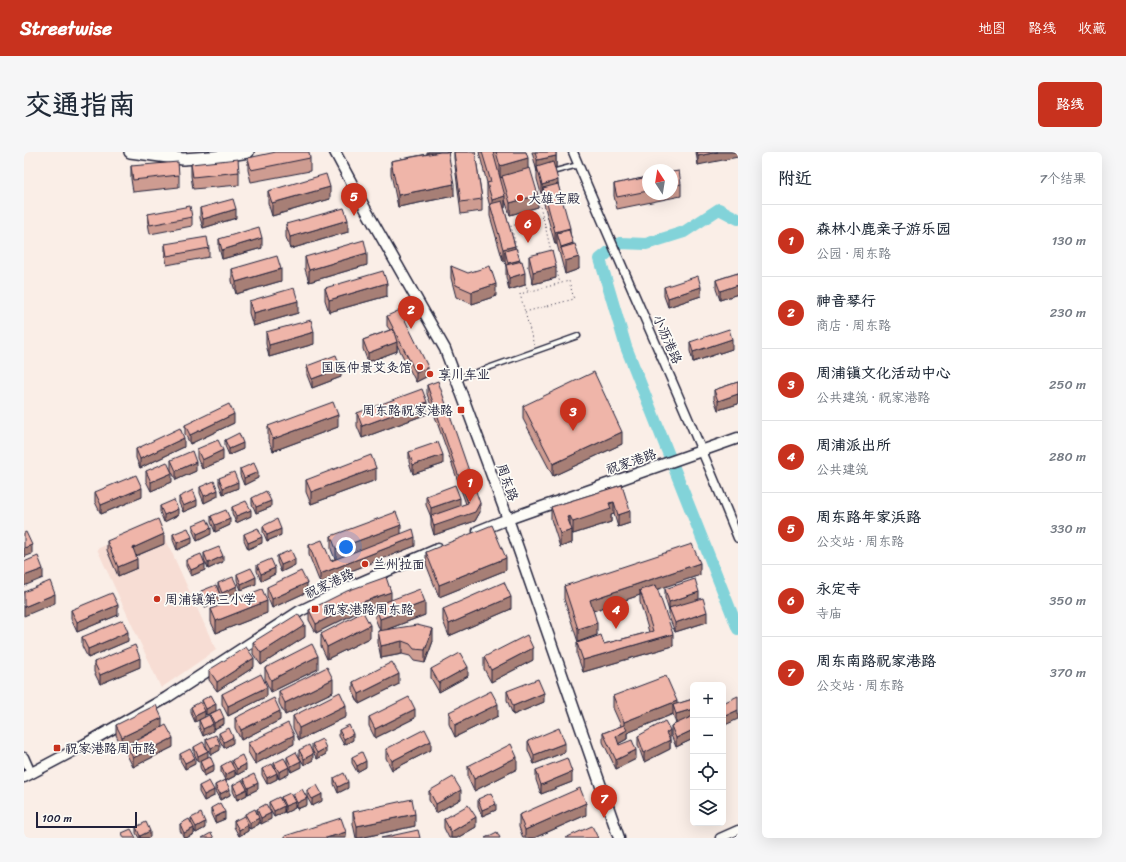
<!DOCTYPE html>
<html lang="zh">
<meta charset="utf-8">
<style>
body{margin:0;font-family:Sriracha,"LXGW WenKai TC",sans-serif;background:#f6f6f7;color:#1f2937}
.controls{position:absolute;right:12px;bottom:12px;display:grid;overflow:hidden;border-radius:6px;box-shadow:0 4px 16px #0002}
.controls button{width:36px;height:36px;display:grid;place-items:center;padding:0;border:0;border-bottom:1px solid #e0e1e3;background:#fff;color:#1f2937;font:20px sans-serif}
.compass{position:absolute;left:618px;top:12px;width:36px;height:36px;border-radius:50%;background:#fff;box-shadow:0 4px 16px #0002;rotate:348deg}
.scale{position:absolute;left:12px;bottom:10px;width:101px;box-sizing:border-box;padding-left:4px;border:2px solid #22223b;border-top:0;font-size:11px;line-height:14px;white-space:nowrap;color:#22223b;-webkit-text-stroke:3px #fdfcf7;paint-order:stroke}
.you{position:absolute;left:322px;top:395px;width:14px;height:14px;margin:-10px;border:3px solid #fff;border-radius:50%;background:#1a73e8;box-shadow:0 0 0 6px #1a73e833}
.badge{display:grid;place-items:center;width:26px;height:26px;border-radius:50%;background:#c8321e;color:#fff;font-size:13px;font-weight:700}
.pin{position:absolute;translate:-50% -33px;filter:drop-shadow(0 1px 2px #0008)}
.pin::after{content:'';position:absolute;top:21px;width:14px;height:12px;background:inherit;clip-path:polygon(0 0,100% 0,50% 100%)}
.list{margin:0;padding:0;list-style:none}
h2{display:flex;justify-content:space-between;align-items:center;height:52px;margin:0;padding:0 16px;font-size:17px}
h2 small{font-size:13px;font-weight:400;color:#747a83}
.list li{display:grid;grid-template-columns:26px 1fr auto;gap:12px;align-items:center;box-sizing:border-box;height:72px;padding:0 16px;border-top:1px solid #e0e1e3}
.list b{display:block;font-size:15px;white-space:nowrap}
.list p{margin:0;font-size:13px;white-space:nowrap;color:#747a83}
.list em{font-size:13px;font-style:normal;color:#747a83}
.icon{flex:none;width:22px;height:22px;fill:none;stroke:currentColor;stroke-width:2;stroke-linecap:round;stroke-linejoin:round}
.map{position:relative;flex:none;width:714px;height:686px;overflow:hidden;border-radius:6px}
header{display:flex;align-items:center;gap:24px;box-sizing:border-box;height:56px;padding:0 20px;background:#c8321e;color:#fff}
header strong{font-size:19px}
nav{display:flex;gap:22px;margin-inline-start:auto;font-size:14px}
.intro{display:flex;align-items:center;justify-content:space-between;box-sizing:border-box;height:96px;padding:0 24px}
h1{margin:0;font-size:28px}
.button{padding:10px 18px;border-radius:6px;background:#c8321e;color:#fff;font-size:14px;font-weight:700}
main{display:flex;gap:24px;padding:0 24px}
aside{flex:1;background:#fff;border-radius:6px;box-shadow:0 4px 16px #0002}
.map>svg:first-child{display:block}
.built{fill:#f7ddd4}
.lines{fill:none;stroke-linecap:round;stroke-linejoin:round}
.river{stroke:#82d3d9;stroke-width:12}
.service-casing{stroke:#22223b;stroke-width:7}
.minor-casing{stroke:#22223b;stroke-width:11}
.tertiary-casing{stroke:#22223b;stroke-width:13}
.secondary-casing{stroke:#22223b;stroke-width:14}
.path{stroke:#22223b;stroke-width:1;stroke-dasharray:1 3;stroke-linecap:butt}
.service{stroke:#fdfcf7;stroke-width:4}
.minor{stroke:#fdfcf7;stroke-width:8}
.tertiary{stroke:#fdfcf7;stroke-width:10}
.secondary{stroke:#fdfcf7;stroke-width:11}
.wall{fill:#ce9c91;stroke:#22223b}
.shaded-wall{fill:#a77f76;stroke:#22223b}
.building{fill:#efb5a9;stroke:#22223b}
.poi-dot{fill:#c8321e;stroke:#fdfcf7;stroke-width:1.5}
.labels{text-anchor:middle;stroke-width:3.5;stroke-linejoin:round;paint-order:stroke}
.poi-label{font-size:13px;fill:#22223b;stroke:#fdfcf7;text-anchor:start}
.street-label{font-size:13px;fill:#22223b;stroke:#fdfcf7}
</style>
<header>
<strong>Streetwise</strong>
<nav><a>地图</a><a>路线</a><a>收藏</a></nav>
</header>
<div class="intro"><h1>交通指南</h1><a class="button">路线</a></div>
<main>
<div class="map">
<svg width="714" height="686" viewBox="0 0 714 686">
<rect width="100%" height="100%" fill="#faeee7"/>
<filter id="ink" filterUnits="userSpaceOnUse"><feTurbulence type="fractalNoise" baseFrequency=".025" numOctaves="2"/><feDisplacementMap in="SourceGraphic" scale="8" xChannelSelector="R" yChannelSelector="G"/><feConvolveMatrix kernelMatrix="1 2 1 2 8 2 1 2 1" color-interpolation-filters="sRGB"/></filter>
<g filter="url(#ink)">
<!-- built -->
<path class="built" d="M134 370 192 498 137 536 73 397Z"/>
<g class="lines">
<!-- river -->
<path class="river" d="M714 67 695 57 660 80 622 92 596 91 576 107 602 195 714 477"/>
<defs>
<path id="service" d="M528 20 554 13
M433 227 554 184"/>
<path id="minor" d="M549 0C603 129 662 256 714 386
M0 605 7 621
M696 686 714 678"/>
<path id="tertiary" d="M311 0 342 58 421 197 484 367 595 686
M454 379 484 367 714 286
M0 625 51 598 142 546 276 459 326 435 414 397"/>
<path id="secondary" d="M106 0 159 7 200 4 224 0"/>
</defs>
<!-- service casing -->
<use href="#service" class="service-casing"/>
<!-- minor casing -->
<use href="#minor" class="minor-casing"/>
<!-- tertiary casing -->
<use href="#tertiary" class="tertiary-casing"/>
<!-- secondary casing -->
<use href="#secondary" class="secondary-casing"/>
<!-- path -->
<path class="path" d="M514 47 519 65
M493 98 487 74 519 65 527 99
M499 115 505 114
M532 116 536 131
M501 131 504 139
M501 160 550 147 545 129 496 142 510 193"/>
<!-- service -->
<use href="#service" class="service"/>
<!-- minor -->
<use href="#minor" class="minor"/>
<!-- tertiary -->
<use href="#tertiary" class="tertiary"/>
<!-- secondary -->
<use href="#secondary" class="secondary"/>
</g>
<!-- wall -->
<path class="wall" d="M403 0H427L424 1 430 44 374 55 367 22V9L403 2Z
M430 0H451L458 47V59L437 62 430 6Z
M455 0H502L504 17 514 55 486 63 481 48V56H480L491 96 496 109 501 133 485 138 482 125V115L481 109H479L466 64V55L463 43V31Z
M508 0H532V16H531L534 33 555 117 541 122 533 92H531L519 48V45H518L513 27V20Z
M672 0H714L674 13Z
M224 6H286V19L227 30 224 18Z
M167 12 215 20V33L169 37 167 24Z
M107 14 155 23V35L109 40 107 27Z
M648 20 657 32V44L593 57 590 44V32L624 25V42H648Z
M244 39 306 47 248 64 244 51Z
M176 56 212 66 179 76 176 66Z
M124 62 168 65V74L126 82 124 71Z
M262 72 324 80 266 97 262 85Z
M195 87 238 96 198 107 195 96Z
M141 92 185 96V105L143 113 141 102Z
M505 104 532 126 509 132 505 116Z
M281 105 343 113 285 130 281 117Z
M427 114 472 144 448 152 432 145 427 126Z
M208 117 257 129 212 142 208 129Z
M714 121V142L696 148 692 137V128Z
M640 135 677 144 644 155 640 144Z
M301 136 363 144 305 160 301 148Z
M225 149 274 161 229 174 225 161Z
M363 164 404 224 392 230 373 193V199L344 210 339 197V188L366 178 363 174Z
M242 180 290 192 245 205 242 192Z
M666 190 708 197 669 210 666 199Z
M283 214 317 225 288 236 283 223Z
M714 230V252L694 258 690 247V238Z
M403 233 456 360 451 369 410 383 407 373V365L402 353V344L436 354 442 352 403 242Z
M499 254 598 292 529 324 499 267Z
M333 261 403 262 338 286 333 274Z
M210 271 166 292 161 282V273Z
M244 274 314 275 249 299 244 287Z
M201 288 219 297 205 303 201 294Z
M160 295 116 316 112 306V297Z
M173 297 199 308 178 317 173 306Z
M385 300 419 312 389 322 385 310Z
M147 308 172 319 152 328 147 318Z
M216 317 234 326 220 333 216 323Z
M122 319 148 330 127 339 122 329Z
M195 326 214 336 199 342 195 332Z
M282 328H352L287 352 282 340Z
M598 333 606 371 594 375 590 362 587 363V370L549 382 548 381V391L536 395 527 367V355Z
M176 335 194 344 180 351 176 341Z
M71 340 118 345 77 362 71 350Z
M155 345 173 354 159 360 155 351Z
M228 346 247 355 232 361 228 352Z
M136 354 154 363 140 370 136 360Z
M208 355 227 364 212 371 208 361Z
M187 364 206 373 191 380 187 370Z
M169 373 187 382 173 389 169 379Z
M239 374 257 383 243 389 239 380Z
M149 382 168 391 153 398 149 388Z
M220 382 238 391 224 397 220 388Z
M377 382 391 394 296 431 285 403V393L307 409 311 407 307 397V384Z
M83 389 140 392 112 404 113 416 94 424 83 398Z
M402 400 482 418 415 445 402 412Z
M180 401 199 410 184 417 180 407Z
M253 404 271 413 257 420 253 410Z
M162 408 181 418 167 424 162 414Z
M233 413 251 422 237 429 233 419Z
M213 422 232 432 217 438 213 428Z
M676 423 633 437 649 494 559 520 553 503V491L580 492 625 480 616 450V443L569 459 573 483 554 490 540 447V434Z
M194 431 213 441 198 447 194 437Z
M243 435 283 440 248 456 243 444Z
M641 437 675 447 683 470 651 480 645 465V459L641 446Z
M177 439 196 449 181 455 177 446Z
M367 448 401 463 359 479 409 489 401 511 390 509 386 504 378 502 357 506 354 491V479H356L351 466V455L330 462 292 481 285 468V458Z
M187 457 243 461 192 481 187 470Z
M419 457H487L425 484 419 469Z
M47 458 94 463 53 480 47 467Z
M297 482 346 486 303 507 297 494Z
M58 485 104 489 64 506 58 494Z
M281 485 237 513 229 502V490Z
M460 505 509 508 467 530 460 517Z
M70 510 116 515 76 532 70 520Z
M230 515 193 539 185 528V518Z
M241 516 294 517 247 540 241 528Z
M407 517 444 524 415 540 407 526Z
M329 530 375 532 335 552 329 539Z
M255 539 309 540 261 563 255 551Z
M483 539 520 550 489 563 483 548Z
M198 542 243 544 204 564 198 552Z
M589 544 653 552 669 547V587L652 595 647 583V574L652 572 649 562 603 581V587L594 592 595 593 612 607 592 617 579 590V581L597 574 589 556Z
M178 548 192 559 182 563 181 561 171 570 167 561V555L178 552Z
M425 560 474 564 431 585 425 572Z
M186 562 200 572 190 577 189 575V579L179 584 175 575V568L186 566Z
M269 564 322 565 275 588 269 576Z
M345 565 391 566 351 586 345 574Z
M211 566 256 568 217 588 211 576Z
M92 573 138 575 98 595 92 583Z
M315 578 329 588 320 593 315 584Z
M195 581 209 591 200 596 195 587Z
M614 584 646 587V597L620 610 614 593Z
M182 587 196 598 187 603 182 594Z
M504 589 541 600 510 612 504 598Z
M224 591 270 592 231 612 224 600Z
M288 592 302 602 293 607 288 598Z
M103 594 149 595 109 615 103 603Z
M170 595 184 605 174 610 170 601Z
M362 597 407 598 368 618 362 606Z
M275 598 289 608 280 613 275 604Z
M156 602 171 612 161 617 156 608Z
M263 605 277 615 267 620 263 611Z
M328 605 342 615 333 620 328 611Z
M208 608 222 618 213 623 211 620V624L202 629 206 643 196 648 191 639V633L201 628 197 620V614L208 613Z
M176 609 190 619 180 624 176 615Z
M250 611 265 622 255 627 253 622V627L243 632 238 623V617H250Z
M444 614 493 617 450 639 444 626Z
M512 618 548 630 517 642 512 628Z
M310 626 324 636 314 641 310 632Z
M220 627 234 637 224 642 223 639V643L213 648 209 639V633L220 631Z
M175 634 190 644 180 649 175 640Z
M283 638 298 649 288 654 283 645Z
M405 639 437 647 412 661 405 648Z
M269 642 283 653 273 657 271 653V656L261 661 260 657V660L250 665 245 656V650L257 649V645H269Z
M454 647 472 658 458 664 454 654Z
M187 656 201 667 191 671 187 662Z
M233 657 247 667 237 672 235 668V672L226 677 224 675V679L215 684 210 675V669L221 667V662L233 661Z
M329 660 391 674 336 686H332L329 672Z
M495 663H562L510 686H499L495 675Z
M167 666 181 676 172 681 170 678V682L162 686H160L156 678V672L167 670Z
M420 667 452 675 433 686H425L420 676Z
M112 675 126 685 124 686H115L112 681Z"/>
<!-- shaded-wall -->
<path class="shaded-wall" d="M404 0H427L404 5Z
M694 0H714V5L674 13V4Z
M532 4V16L515 20 513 15V20V8Z
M504 6V18L476 26V14Z
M534 28V40L519 36V45H518V33Z
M430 32V44L374 55V43Z
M306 35V47L248 64V51Z
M514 43V55L486 63V51Z
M481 44V56L469 60 468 57V48Z
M212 57V66L179 76V67Z
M324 68V80L266 97V85Z
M546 76V88L533 81V92H531V80Z
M238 86V96L198 107V98Z
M549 91V103L537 97V95Z
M491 94V106L481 99V109H479V97Z
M343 101V113L285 130V118Z
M555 105V117L541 122V109Z
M496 108V120L484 123V111Z
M532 114V126L509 132V120Z
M257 117V129L212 142V130Z
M501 121V133L485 138V126Z
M363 131V144L305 160V148Z
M472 132V144L448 152V140Z
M714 133V142L696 148V139Z
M677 135V144L644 155V146Z
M274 149V161L229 174V161Z
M290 180V192L245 205V193Z
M708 187V197L669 210V200Z
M373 190V199L344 210V201Z
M404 215V224L392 230V221Z
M317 216V225L288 236V227Z
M714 242V252L694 258V249Z
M403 250V262L338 286V274Z
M210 262V271L166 292V283Z
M314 263V275L249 299V287Z
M598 280V292L529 324V312Z
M160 286V295L116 316V307Z
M219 291V297L205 303V297Z
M199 298V308L178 317V308Z
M419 303V312L389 322V313Z
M172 310V319L152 328V319Z
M352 316V328L287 352V340Z
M234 320V326L220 333V326Z
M148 321V330L127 339V330Z
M214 330V336L199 342V336Z
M118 336V345L77 362V353Z
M194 338V344L180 351V344Z
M436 346V355L407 366V356Z
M173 348V354L159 360V354Z
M247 349V355L232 361V355Z
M590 350V362L587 363V370L549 382V370Z
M456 351V360L451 369 410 383V374Z
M154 357V363L140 370V363Z
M227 358V364L212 371V364Z
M606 359V371L594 375V363Z
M546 364V377L543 365Z
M206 367V373L191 380V373Z
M377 373V385L312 409V397Z
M187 376V382L173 389V382Z
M257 377V383L243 389V383Z
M548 378V391L536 395V382Z
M140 382V392L109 405V396Z
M168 385V391L153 398V391Z
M238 385V391L224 397V391Z
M391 385V394L296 431V422Z
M8 393V402L0 405V396Z
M199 404V410L184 417V411Z
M482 406V418L415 445V433Z
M113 407V416L94 424V415Z
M271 407V413L257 420V413Z
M676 411V423L617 443 616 438V443L566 460V448Z
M181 412V418L167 424V418Z
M251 416V422L237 429V422Z
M19 417V426L0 434V424Z
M232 425V432L217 438V432Z
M283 431V440L248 456V447Z
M213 434V441L198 447V441Z
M367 440V449L330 462 292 481V472L330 453Z
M675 440V449L645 456V459V450Z
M31 442V451L0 464V455Z
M196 443V449L181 455V449Z
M487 445V457L425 484V472Z
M243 449V461L192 481V469Z
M401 450V463L356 480V467Z
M94 453V463L53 480V470Z
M683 460V470L651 480V471Z
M573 471V483L554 490V477Z
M281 473V485L237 513V501Z
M346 473V486L303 507V495Z
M409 477V489L401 511V498Z
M104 480V489L64 506V497Z
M649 482V494L559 520V508Z
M378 489V502L357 506V494Z
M509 496V508L467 530V518Z
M294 504V517L247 540V528Z
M116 506V515L76 532V523Z
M230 506V515L193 539V530Z
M444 515V524L415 540V531Z
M375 522V532L335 552V542Z
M309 527V540L261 563V551Z
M243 535V544L204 564V554Z
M520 541V550L489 563V554Z
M653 549V561L649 553V562L603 581V587L592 593V584L600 580V570Z
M192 552V559L182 563V557Z
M474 552V564L431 585V573Z
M322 553V565L275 588V576Z
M391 557V566L351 586V577Z
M669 557V566L652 572V562Z
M714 558V567L699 574V565Z
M181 559V565L171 570V564Z
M256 559V568L217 588V578Z
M138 566V575L98 595V585Z
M200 566V572L190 577V571Z
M189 572V579L179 584V577Z
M646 578V587L643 590 646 588V597L620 610V601L642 581Z
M669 578V587L652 595V586Z
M329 582V588L320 593V587Z
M270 583V592L231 612V603Z
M209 585V591L200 596V590Z
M149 586V595L109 615V606Z
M407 589V598L368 618V609Z
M541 591V600L510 612V603Z
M196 592V598L187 603V596Z
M302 596V602L293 607V601Z
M612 598V607L592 617V608Z
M184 599V605L174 610V604Z
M289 602V608L280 613V607Z
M493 605V617L450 639V627Z
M171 606V612L161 617V611Z
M277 609V615L267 620V614Z
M342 609V615L333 620V614Z
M222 612V618L213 623V617Z
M190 613V619L180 624V618Z
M265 615V622L255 627V620Z
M211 618V624L201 629V623Z
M548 620V630L517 642V633Z
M253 621V627L243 632V626Z
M324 630V636L314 641V635Z
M234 631V637L224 642V636Z
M206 637V643L196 648V642Z
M223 637V643L213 648V642Z
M190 638V644L180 649V643Z
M437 638V647L412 661V652Z
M298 642V649L288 654V647Z
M283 646V653L273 657V651Z
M271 650V656L261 661V654Z
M562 651V663L510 686H501V678Z
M472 652V658L458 664V658Z
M260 654V660L250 665V659Z
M201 660V667L191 671V665Z
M247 661V667L237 672V666Z
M391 662V674L336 686H333V674Z
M452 665V675L433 686H427V680Z
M235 666V672L226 677V671Z
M181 670V676L172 681V675Z
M224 673V679L215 684V678Z
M170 676V682L162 686H160V681Z
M126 679V685L124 686H116V684Z
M322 680V686H302Z"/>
<!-- building -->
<path class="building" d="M252 0H285L286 6 227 18 224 6Z
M416 0H424L430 32 374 43 367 9Z
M430 0H451L458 47 437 50Z
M458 0H469L481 44 468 48 463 31 467 30Z
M472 0H502L504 6 476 14Z
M511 0H532V4L513 8Z
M673 0H694L674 4Z
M214 7 215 20 169 25 167 12Z
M154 10 155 23 109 28 107 14Z
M529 10 534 28 518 33 513 15Z
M506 16 514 43 486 51 478 24Z
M655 19 657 32 648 34V20Z
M302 22 306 35 248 51 244 39Z
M624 25V39L593 45 590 32Z
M534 32 546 76 531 80 519 36Z
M209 47 212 57 179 67 176 56Z
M478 49 491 94 479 97 466 52Z
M166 54 168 65 126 73 124 62Z
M320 56 324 68 266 85 262 72Z
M235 75 238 86 198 98 195 87Z
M545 78 549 91 537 95 533 81Z
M183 85 185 96 143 104 141 92Z
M340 88 343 101 285 118 281 105Z
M551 92 555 105 541 109 537 96Z
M492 96 496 108 484 111 481 99Z
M528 98 532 114 509 120 505 104Z
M253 104 257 117 212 130 208 117Z
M498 109 501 121 485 126 482 113Z
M427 114 444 121 466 114 472 132 448 140 432 133Z
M359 119 363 131 305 148 301 136Z
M714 121V133L696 139 692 128Z
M674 124 677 135 644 146 640 135Z
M270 136 274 149 229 161 225 149Z
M376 158 404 215 392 221 363 164Z
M287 168 290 180 245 193 242 180Z
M369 177 373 190 344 201 339 188Z
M705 177 708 187 669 200 666 190Z
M312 203 317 216 288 227 283 214Z
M570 220 598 280 529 312 499 254Z
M414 229 456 351 451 360 410 374 407 364 444 351 403 233Z
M714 230V242L694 249 690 238Z
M398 237 403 250 338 274 333 261Z
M309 250 314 263 249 287 244 274Z
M205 252 210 262 166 283 161 273Z
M156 276 160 286 116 307 112 297Z
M215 281 219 291 205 297 201 288Z
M194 288 199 298 178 308 173 297Z
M414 290 419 303 389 313 385 300Z
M168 299 172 310 152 319 147 308Z
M347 303 352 316 287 340 282 328Z
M143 310 148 321 127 330 122 319Z
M230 311 234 320 220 326 216 317Z
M210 320 214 330 199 336 195 326Z
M112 323 118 336 77 353 71 340Z
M190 329 194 338 180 344 176 335Z
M431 333 436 346 407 356 402 344Z
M598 333 606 359 594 363 590 350 585 351 587 357 549 370 546 364 543 365 548 378 536 382 527 355Z
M169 338 173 348 159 354 155 345Z
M242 339 247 349 232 355 228 346Z
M150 348 154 357 140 363 136 354Z
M222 349 227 358 212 364 208 355Z
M202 358 206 367 191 373 187 364Z
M372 360 377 373 312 397 307 384Z
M134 367 140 382 109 396 113 407 94 415 83 389Z
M183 367 187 376 173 382 169 373Z
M253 367 257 377 243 383 239 374Z
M468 373 482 406 415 433 402 400Z
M164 376 168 385 153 391 149 382Z
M234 376 238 385 224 391 220 382Z
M389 377 391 385 296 422 285 393 298 388 307 409Z
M2 380 8 393 0 396V381Z
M668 392 676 411 566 448 573 471 554 477 540 434Z
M195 395 199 404 184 411 180 401Z
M267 398 271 407 257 413 253 404Z
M177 402 181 412 167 418 162 408Z
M14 404 19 417 0 424V410Z
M247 407 251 416 237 422 233 413Z
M227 416 232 425 217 432 213 422Z
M277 419 283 431 248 447 243 435Z
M209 425 213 434 198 441 194 431Z
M362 425 367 440 330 453 292 472 285 458 323 439Z
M671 427 675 440 645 450 641 437Z
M26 429 31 442 0 455V440Z
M480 430 487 445 425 472 419 457Z
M192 433 196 443 181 449 177 439Z
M632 433 649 482 559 508 553 491 577 483 580 492 629 479 616 438Z
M238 437 243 449 192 469 187 457Z
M396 437 401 450 356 467 351 454Z
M88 441 94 453 53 470 47 458Z
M679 446 683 460 651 471 645 456Z
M339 460 346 473 303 495 297 482Z
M274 462 281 473 237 501 229 490Z
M99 468 104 480 64 497 58 485Z
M393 473 409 477 401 498 390 497 386 492 378 489 357 494 354 479Z
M503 483 509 496 467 518 460 505Z
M288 492 294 504 247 528 241 516Z
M111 493 116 506 76 523 70 510Z
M222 495 230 506 193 530 185 518Z
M436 501 444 515 415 531 407 517Z
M368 510 375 522 335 542 329 530Z
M303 515 309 527 261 551 255 539Z
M237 522 243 535 204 554 198 542Z
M642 524 653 549 600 570 589 544Z
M514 527 520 541 489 554 483 539Z
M467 539 474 552 431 573 425 560Z
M316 540 322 553 275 576 269 564Z
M187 543 192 552 182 557 178 548Z
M714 544V558L699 565V551Z
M385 545 391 557 351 577 345 565Z
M250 546 256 559 217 578 211 566Z
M669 547V557L652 562 649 553Z
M176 550 181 559 171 564 167 555Z
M132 553 138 566 98 585 92 573Z
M196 557 200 566 190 571 186 562Z
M185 563 189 572 179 577 175 568Z
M669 564V578L652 586 647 574Z
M641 569 646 578 642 581 646 588 620 601 614 584Z
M264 571 270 583 231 603 224 591Z
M142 573 149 586 109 606 103 594Z
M325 573 329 582 320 587 315 578Z
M600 573 603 578 592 584 595 593 608 588 612 598 592 608 579 581Z
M205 576 209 585 200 590 195 581Z
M535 576 541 591 510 603 504 589Z
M401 577 407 589 368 609 362 597Z
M192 583 196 592 187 596 182 587Z
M298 587 302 596 293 601 288 592Z
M179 590 184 599 174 604 170 595Z
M487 592 493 605 450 627 444 614Z
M285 593 289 602 280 607 275 598Z
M166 597 171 606 161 611 156 602Z
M272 600 277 609 267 614 263 605Z
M338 600 342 609 333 614 328 605Z
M218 603 222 612 213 617 208 608Z
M186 604 190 613 180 618 176 609Z
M260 606 265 615 255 620 250 611Z
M543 606 548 620 517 633 512 618Z
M206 609 211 618 201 623 197 614Z
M248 612 253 621 243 626 238 617Z
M320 621 324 630 314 635 310 626Z
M230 622 234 631 224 636 220 627Z
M429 625 437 638 412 652 405 639Z
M201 628 206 637 196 642 191 633Z
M218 628 223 637 213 642 209 633Z
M185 629 190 638 180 643 175 634Z
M293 633 298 642 288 647 283 638Z
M556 636 562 651 501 678 495 663Z
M278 637 283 646 273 651 269 642Z
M266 641 271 650 261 654 257 645Z
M467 641 472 652 458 658 454 647Z
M255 645 260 654 250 659 245 650Z
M388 647 391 662 333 674 329 660Z
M196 651 201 660 191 665 187 656Z
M242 652 247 661 237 666 233 657Z
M444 653 452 665 427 680 420 667Z
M231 657 235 666 226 671 221 662Z
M177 661 181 670 172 675 167 666Z
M220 664 224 673 215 678 210 669Z
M317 666 322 680 302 686H261V684Z
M165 667 170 676 160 681 156 672Z
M122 670 126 679 116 684 112 675Z
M568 674 574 686H541Z
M107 677 112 686H100L98 681Z
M394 678 396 686H357Z
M473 680 476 686H461Z
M187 681 190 686H178Z"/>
</g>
<!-- markers -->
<g class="poi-dot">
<circle cx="496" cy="46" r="4"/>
<circle cx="396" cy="215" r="4"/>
<circle cx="406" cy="222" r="4"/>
<rect x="433" y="254" width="8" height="8" rx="2"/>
<circle cx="341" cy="412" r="4"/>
<circle cx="133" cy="447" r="4"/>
<rect x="287" y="453" width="8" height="8" rx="2"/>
<rect x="29" y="592" width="8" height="8" rx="2"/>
</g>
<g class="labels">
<!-- poi labels -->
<g class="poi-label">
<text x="504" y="51">大雄宝殿</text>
<text x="388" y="220" text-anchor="end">国医仲景艾灸馆</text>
<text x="414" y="227">享川车业</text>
<text x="429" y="263" text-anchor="end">周东路祝家港路</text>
<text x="349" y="417">兰州拉面</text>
<text x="141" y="452">周浦镇第三小学</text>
<text x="299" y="462">祝家港路周东路</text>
<text x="41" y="601">祝家港路周市路</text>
</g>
<!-- street labels -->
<g class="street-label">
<text transform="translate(644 187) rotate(66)" y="5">小沥港路</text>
<text transform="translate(607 309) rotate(-19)" y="5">祝家港路</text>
<text transform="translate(484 330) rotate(70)" y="5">周东路</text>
<text transform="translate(305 431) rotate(-25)" y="5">祝家港路</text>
</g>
</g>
</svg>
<div class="controls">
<button>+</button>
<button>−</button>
<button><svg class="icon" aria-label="locate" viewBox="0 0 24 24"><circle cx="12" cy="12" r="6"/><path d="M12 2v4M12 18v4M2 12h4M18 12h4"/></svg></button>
<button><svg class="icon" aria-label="layers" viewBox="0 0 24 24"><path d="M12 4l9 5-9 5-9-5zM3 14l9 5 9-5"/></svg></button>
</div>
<svg class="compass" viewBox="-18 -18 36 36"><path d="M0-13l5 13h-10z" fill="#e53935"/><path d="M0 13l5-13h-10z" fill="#747a83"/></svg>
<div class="scale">100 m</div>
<div class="you"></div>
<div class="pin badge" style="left:446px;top:350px">1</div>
<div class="pin badge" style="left:387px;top:177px">2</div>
<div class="pin badge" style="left:549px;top:279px">3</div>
<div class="pin badge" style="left:592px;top:477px">4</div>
<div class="pin badge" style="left:330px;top:64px">5</div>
<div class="pin badge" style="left:504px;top:91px">6</div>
<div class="pin badge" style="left:580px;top:666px">7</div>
</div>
<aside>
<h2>附近<small>7个结果</small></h2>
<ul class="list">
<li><span class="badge">1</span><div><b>森林小鹿亲子游乐园</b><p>公园 · 周东路</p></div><em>130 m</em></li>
<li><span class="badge">2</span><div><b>神音琴行</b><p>商店 · 周东路</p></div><em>230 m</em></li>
<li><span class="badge">3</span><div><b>周浦镇文化活动中心</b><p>公共建筑 · 祝家港路</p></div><em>250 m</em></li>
<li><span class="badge">4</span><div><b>周浦派出所</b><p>公共建筑</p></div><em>280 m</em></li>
<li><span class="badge">5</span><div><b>周东路年家浜路</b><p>公交站 · 周东路</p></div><em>330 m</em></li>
<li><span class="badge">6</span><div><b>永定寺</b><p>寺庙</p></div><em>350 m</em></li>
<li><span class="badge">7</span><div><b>周东南路祝家港路</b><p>公交站 · 周东路</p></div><em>370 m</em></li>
</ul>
</aside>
</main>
